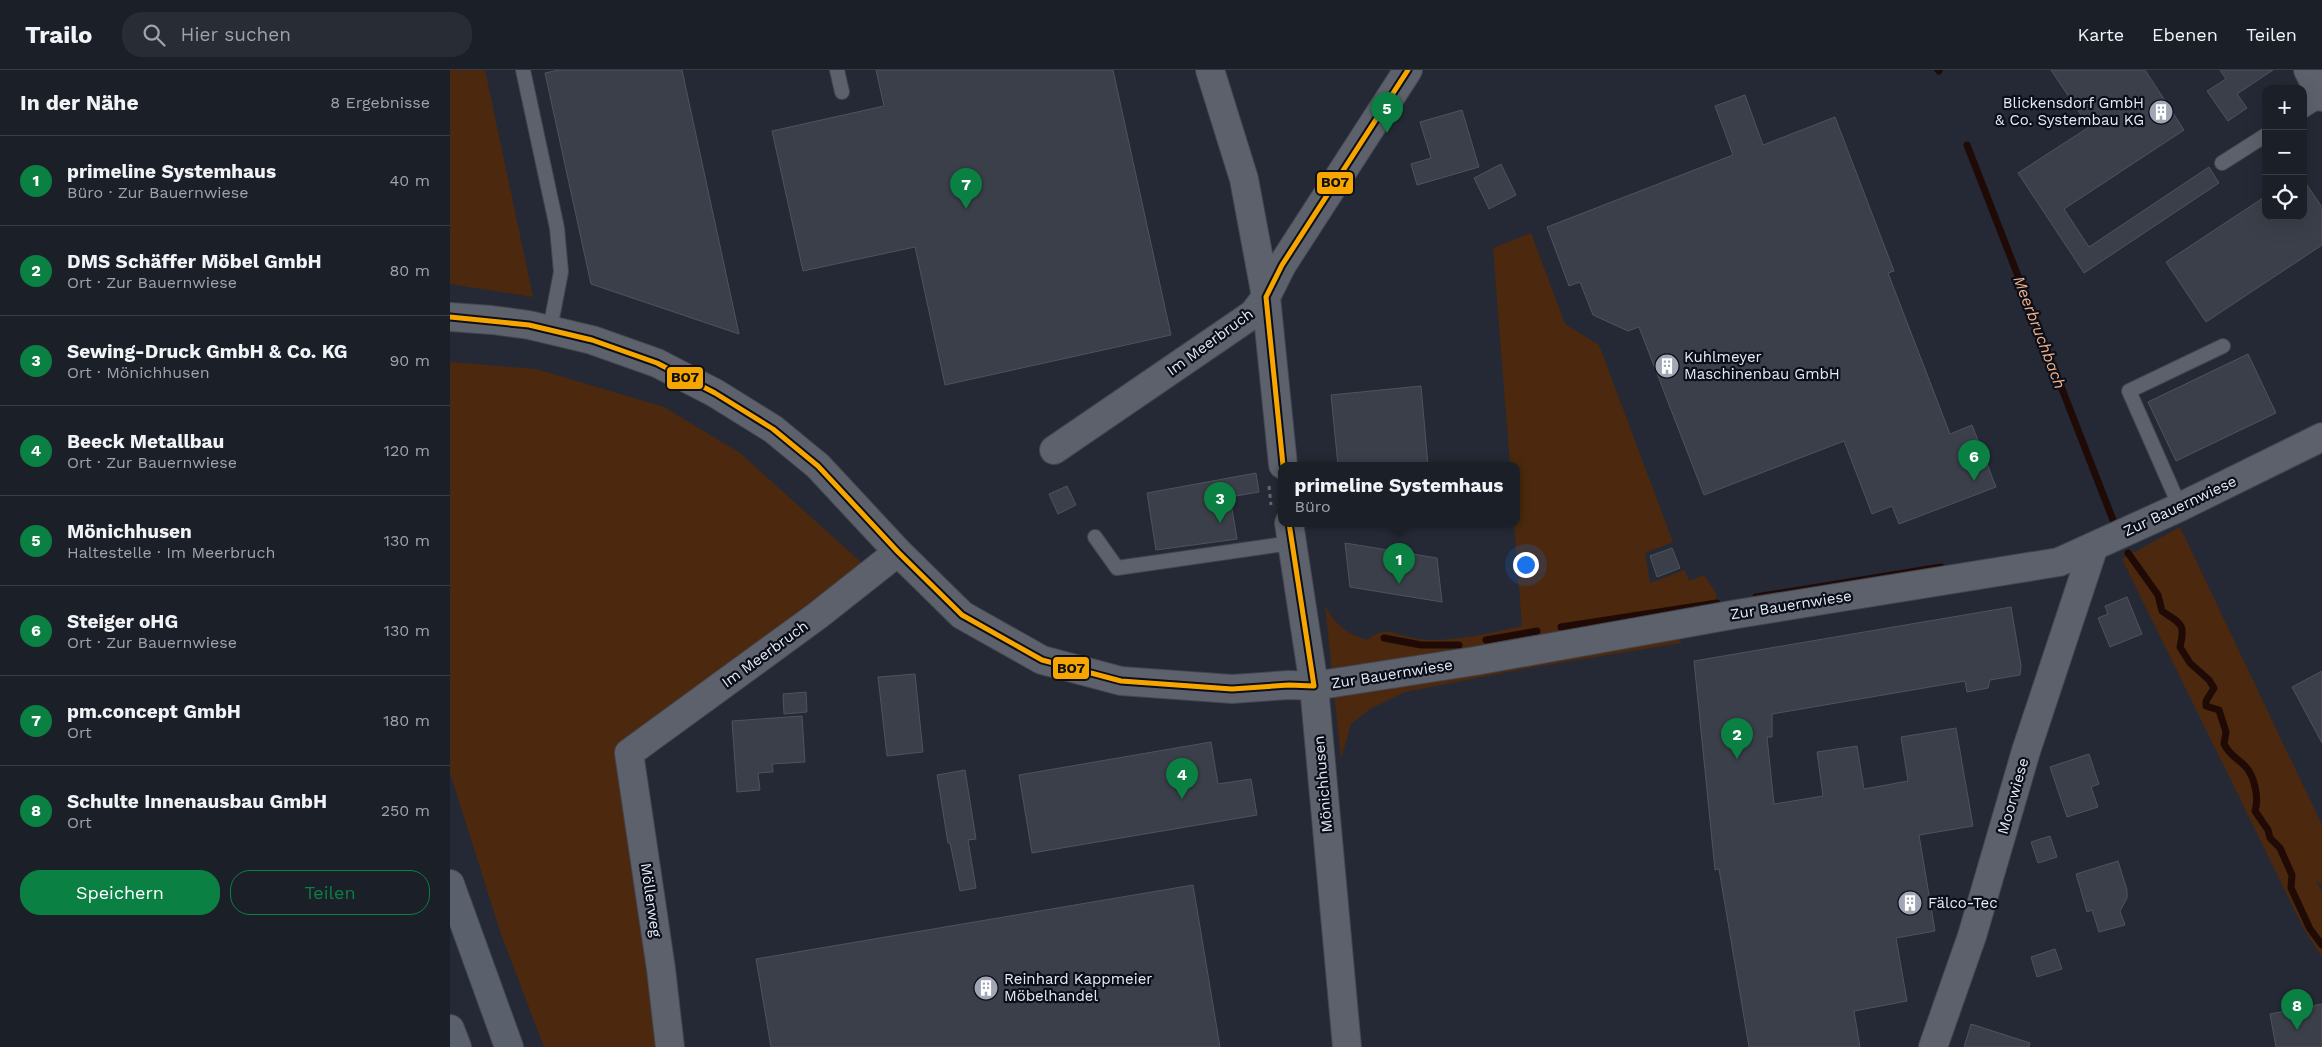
<!DOCTYPE html>
<html lang="de">
<meta charset="utf-8">
<style>
body{margin:0;font-family:"Work Sans",sans-serif;background:#282c34;color:#f1f3f6}
.controls{position:absolute;right:15px;top:15px;display:grid;overflow:hidden;border-radius:10px;box-shadow:0 5px 20px #0002}
.controls button{width:45px;height:45px;display:grid;place-items:center;padding:0;border:0;border-bottom:1px solid #393d45;background:#1b1f28;color:#f1f3f6;font:25px sans-serif}
.you{position:absolute;left:1075px;top:494px;width:18px;height:18px;margin:-12px;border:4px solid #fff;border-radius:50%;background:#1a73e8;box-shadow:0 0 0 8px #1a73e833}
.badge{display:grid;place-items:center;width:32px;height:32px;border-radius:50%;background:#0b8043;color:#fff;font-size:16px;font-weight:700}
.pin{position:absolute;translate:-50% -41px;filter:drop-shadow(0 1px 2px #0008)}
.pin::after{content:'';position:absolute;top:26px;width:18px;height:15px;background:inherit;clip-path:polygon(0 0,100% 0,50% 100%)}
.popup{position:absolute;left:828px;top:392px;width:242px;height:65px;box-sizing:border-box;display:grid;place-content:center;border-radius:10px;background:#1b1f28;filter:drop-shadow(0 1px 4px #0005);font-size:16px;white-space:nowrap;color:#a0a2a8}
.popup b{font-size:19px;color:#f1f3f6}
.popup::after{content:'';position:absolute;left:50%;top:100%;margin-left:-10px;border:10px solid transparent;border-top-color:#1b1f28}
.list{margin:0;padding:0;list-style:none}
h2{display:flex;justify-content:space-between;align-items:center;height:65px;margin:0;padding:0 20px;font-size:21px}
h2 small{font-size:16px;font-weight:400;color:#a0a2a8}
.list li{display:grid;grid-template-columns:32px 1fr auto;gap:15px;align-items:center;box-sizing:border-box;height:90px;padding:0 20px;border-top:1px solid #393d45}
.list b{display:block;font-size:19px;white-space:nowrap}
.list p{margin:0;font-size:16px;white-space:nowrap;color:#a0a2a8}
.list em{font-size:16px;font-style:normal;color:#a0a2a8}
.actions{display:flex;gap:10px;padding:15px 20px}
.actions a{flex:1;padding:11px 0;border:1px solid #0b8043;border-radius:20px;text-align:center;font-size:18px;color:#0b8043}
.actions .main{background:#0b8043;color:#fff}
.icon{flex:none;width:28px;height:28px;fill:none;stroke:currentColor;stroke-width:2;stroke-linecap:round;stroke-linejoin:round}
.map{position:relative;flex:none;width:1872px;height:977px;overflow:hidden}
header{display:flex;align-items:center;gap:30px;box-sizing:border-box;height:70px;padding:0 25px;background:#1b1f28;border-bottom:1px solid #393d45}
header strong{font-size:24px}
nav{display:flex;gap:28px;margin-inline-start:auto;font-size:18px}
.search{width:350px;height:45px;background:#282c34;display:flex;align-items:center;gap:12px;box-sizing:border-box;padding:0 18px;border-radius:20px;color:#a0a2a8;font-size:19px}
main{display:flex}
aside{flex:1;background:#1b1f28}
.map>svg:first-child{display:block}
.green{fill:#4c290e}
.lines{fill:none;stroke-linecap:round;stroke-linejoin:round}
.stream{stroke:#1f0a05;stroke-width:7}
.building{fill:#3b3f49;stroke:#4e535c}
.service-casing{stroke:#424650;stroke-width:16}
.minor-casing{stroke:#424650;stroke-width:30}
.motorway-casing{stroke:#424650;stroke-width:30}
.path{stroke:#646770;stroke-width:3;stroke-dasharray:4 4;stroke-linecap:butt}
.service{stroke:#5d616b;stroke-width:14}
.minor{stroke:#5d616b;stroke-width:28}
.motorway{stroke:#5b606d;stroke-width:28}
.bus-1-casing{stroke:#0c0f19;stroke-width:9}
.bus-1{stroke:#f7a600;stroke-width:5}
.labels{text-anchor:middle;stroke-width:4.5;stroke-linejoin:round;paint-order:stroke}
.poi-label{font-size:15px;fill:#e4eaf8;stroke:#0c0f19;text-anchor:start}
.street-label{font-size:15px;fill:#e4eaf8;stroke:#0c0f19}
.water-label{font-size:16px;font-style:italic;fill:#f2b186;stroke:#0c0f19}
.line-badge{stroke:#0c0f19;stroke-width:2}
.pale-badge-label{font-size:14px;text-anchor:middle;font-weight:bold;fill:#111}
</style>
<header>
<strong>Trailo</strong>
<div class="search"><svg class="icon" aria-label="search" viewBox="0 0 24 24"><circle cx="10" cy="10" r="6"/><path d="M15 15l6 6"/></svg>Hier suchen</div>
<nav><a>Karte</a><a>Ebenen</a><a>Teilen</a></nav>
</header>
<main>
<aside>
<h2>In der Nähe<small>8 Ergebnisse</small></h2>
<ul class="list">
<li><span class="badge">1</span><div><b>primeline Systemhaus</b><p>Büro · Zur Bauernwiese</p></div><em>40 m</em></li>
<li><span class="badge">2</span><div><b>DMS Schäffer Möbel GmbH</b><p>Ort · Zur Bauernwiese</p></div><em>80 m</em></li>
<li><span class="badge">3</span><div><b>Sewing-Druck GmbH &amp; Co. KG</b><p>Ort · Mönichhusen</p></div><em>90 m</em></li>
<li><span class="badge">4</span><div><b>Beeck Metallbau</b><p>Ort · Zur Bauernwiese</p></div><em>120 m</em></li>
<li><span class="badge">5</span><div><b>Mönichhusen</b><p>Haltestelle · Im Meerbruch</p></div><em>130 m</em></li>
<li><span class="badge">6</span><div><b>Steiger oHG</b><p>Ort · Zur Bauernwiese</p></div><em>130 m</em></li>
<li><span class="badge">7</span><div><b>pm.concept GmbH</b><p>Ort</p></div><em>180 m</em></li>
<li><span class="badge">8</span><div><b>Schulte Innenausbau GmbH</b><p>Ort</p></div><em>250 m</em></li>
</ul>
<div class="actions"><a class="main">Speichern</a><a>Teilen</a></div>
</aside>
<div class="map">
<svg width="1872" height="977" viewBox="0 0 1872 977">
<rect width="100%" height="100%" fill="#242935"/>
<!-- green -->
<path class="green" d="M0 0H35L83 227 0 214Z
M1081 163 1115 254 1149 275 1223 472 1195 483 1200 513 1235 500 1239 511 1254 505 1266 523V538L1227 549 1231 573 1074 599 955 622 920 639 901 654 891 689 875 535C885 555 897 564 917 570 938 554 945 566 968 569 1002 573 1039 563 1072 556L1064 453H1066V395H1060L1043 178Z
M0 292 86 299 214 337 290 383 413 494 328 562 181 665 226 977H94L51 864 0 703Z
M1730 457 1872 755V815L1865 810 1872 821V887L1854 859 1672 489Z"/>
<g class="lines">
<!-- stream -->
<path class="stream" d="M1488 0 1489 1
M1517 75 1663 450
M1678 483 1708 525 1712 541C1730 554 1736 552 1730 577L1740 593 1759 610 1764 618 1756 631V636L1769 640 1776 662 1774 674C1781 687 1786 687 1795 696 1805 706 1809 729 1805 741L1818 760 1820 768 1830 778 1842 805 1841 818 1860 859 1872 875
M1306 527 1491 497
M1111 557 1267 533
M934 568 971 575H1009
M1036 570 1087 561"/>
</g>
<!-- building -->
<path class="building" d="M109 0H232L289 264 141 214 95 3Z
M426 0H663L721 265 495 315 465 177 353 201 322 61 434 36Z
M1601 0H1695L1734 60 1614 139 1639 177 1759 97 1769 113 1634 203 1568 103 1639 57Z
M1770 0H1823L1787 24 1797 38 1778 51 1757 21 1776 9Z
M1295 25 1313 75 1385 47 1444 201 1438 203 1500 364 1522 355 1546 417 1449 454 1442 436 1422 444 1394 371 1254 425 1189 257 1178 261 1143 245 1130 212 1119 216 1097 157 1283 85 1265 36Z
M1012 40 1029 97 967 115 961 94 981 88 970 52Z
M1051 94 1066 125 1039 139 1024 108Z
M1853 109 1872 137V175L1756 252 1716 192 1816 126V146H1853Z
M1798 284 1826 343 1726 391 1698 332Z
M971 316 978 395H888L881 325Z
M806 403 809 422 780 427 787 469 706 480 697 423Z
M617 416 626 435 608 444 599 424Z
M895 473 987 488 992 532 900 517Z
M1222 478 1230 498 1207 507 1200 486Z
M1677 527 1692 564 1660 577 1648 548 1658 544 1655 536Z
M1561 537 1571 596 1570 605 1540 610 1538 618 1517 622 1515 611 1322 644V667H1317L1324 734 1373 726 1367 682 1407 676 1414 719 1458 711 1451 667 1506 658 1523 756 1469 765 1485 861 1446 868 1457 931 1404 941 1410 977H1299L1269 799 1265 800 1244 591Z
M1872 601V673L1842 617Z
M465 604 473 682 437 686 428 607Z
M356 622 357 642 334 644 333 624Z
M352 646 355 692 322 694 323 702 308 703 310 720 287 722 282 651Z
M761 672 768 714 801 709 807 745 582 783 569 705Z
M1639 684 1649 714 1641 717 1648 737 1617 747 1600 697Z
M515 700 526 769 518 770 526 818 510 821 500 773H498L487 705Z
M1600 766 1607 787 1588 793 1581 772Z
M1668 791 1677 820V828L1670 841 1675 855 1649 862 1642 840 1637 842 1626 804Z
M743 815 770 977H321L306 889Z
M1605 879 1612 899 1587 907 1581 887Z
M1872 934V977H1826L1820 944Z
M1521 954 1580 973 1579 977H1514Z"/>
<g class="lines">
<defs>
<path id="service" d="M73 0 107 158 111 202 100 259
M387 0 392 22
M1853 41 1872 29
M1772 93 1816 65
M1730 437 1679 321 1773 276
M645 467 667 498 841 473"/>
<path id="minor" d="M760 0 794 109 816 227 833 395
M1858 0 1872 27
M0 247 42 250 79 255 142 270 207 293 265 323 323 359 368 396 448 482 512 545 592 590 671 611 782 619 839 615 864 616 1025 591 1287 544 1609 492 1730 437 1872 367
M604 380 803 244 816 227 832 195 958 0
M839 453 864 616 897 977
M220 977 211 899 179 683 367 546 448 482
M1483 977 1522 866 1576 681 1644 476"/>
<path id="motorway" d="M0 814 59 977
M0 959 7 977"/>
</defs>
<!-- service casing -->
<use href="#service" class="service-casing"/>
<!-- minor casing -->
<use href="#minor" class="minor-casing"/>
<!-- motorway casing -->
<use href="#motorway" class="motorway-casing"/>
<!-- path -->
<path class="path" d="M819 416 821 435"/>
<!-- service -->
<use href="#service" class="service"/>
<!-- minor -->
<use href="#minor" class="minor"/>
<!-- motorway -->
<use href="#motorway" class="motorway"/>
<defs>
<path id="bus-1" d="M816 227 832 195 958 0
M816 227 833 395
M0 247 79 255 142 270 207 293 265 323 323 359 368 396 448 482 512 545 592 590 671 611 782 619 839 615 864 616
M839 453 864 616"/>
</defs>
<!-- bus-1 casing -->
<use href="#bus-1" class="bus-1-casing"/>
<!-- bus-1 -->
<use href="#bus-1" class="bus-1"/>
</g>
<!-- icons -->
<defs>
<symbol id="building-disc" viewBox="-11 -11 22 22"><circle r="9.5" fill="#a1a6b4" stroke="#0c0f19"/><path d="M-4-6H4V6H1V3H-1V6H-4ZM-2.5-4.3h1.7v1.8h-1.7ZM.8-4.3h1.7v1.8H.8ZM-2.5-1h1.7V.8h-1.7ZM.8-1h1.7V.8H.8Z" fill="#fff"/></symbol>
</defs>
<g fill-rule="evenodd">
<use href="#building-disc" x="1697" y="28" width="28" height="28"/>
<use href="#building-disc" x="1203" y="282" width="28" height="28"/>
<use href="#building-disc" x="1446" y="819" width="28" height="28"/>
<use href="#building-disc" x="522" y="904" width="28" height="28"/>
</g>
<g class="labels">
<!-- poi labels -->
<g class="poi-label">
<text x="1694" y="38" text-anchor="end">Blickensdorf GmbH<tspan x="1694" dy="17">&amp; Co. Systembau KG</tspan></text>
<text x="1234" y="292">Kuhlmeyer<tspan x="1234" dy="17">Maschinenbau GmbH</tspan></text>
<text x="1478" y="838">Fälco-Tec</text>
<text x="554" y="914">Reinhard Kappmeier<tspan x="554" dy="17">Möbelhandel</tspan></text>
</g>
<!-- street labels -->
<g class="street-label">
<text transform="translate(760 272) rotate(-36)" y="5">Im Meerbruch</text>
<text transform="translate(1730 436) rotate(-25)" y="5">Zur Bauernwiese</text>
<text transform="translate(1341 535) rotate(-9)" y="5">Zur Bauernwiese</text>
<text transform="translate(315 584) rotate(-36)" y="5">Im Meerbruch</text>
<text transform="translate(942 604) rotate(-9)" y="5">Zur Bauernwiese</text>
<text transform="translate(873 714) rotate(-95)" y="5">Mönichhusen</text>
<text transform="translate(1563 726) rotate(-74)" y="5">Moorwiese</text>
<text transform="translate(201 830) rotate(82)" y="5">Möllerweg</text>
</g>
<!-- water labels -->
<g class="water-label">
<text transform="translate(1590 262) rotate(69)" y="6">Meerbruchbach</text>
</g>
</g>
<g class="line-badge">
<rect x="866" y="101" width="38" height="24" rx="5" fill="#f7a600"/>
<rect x="216" y="296" width="38" height="24" rx="5" fill="#f7a600"/>
<rect x="602" y="586" width="38" height="24" rx="5" fill="#f7a600"/>
</g>
<g class="pale-badge-label">
<text x="885" y="117">BO7</text>
<text x="235" y="312">BO7</text>
<text x="621" y="603">BO7</text>
</g>
</svg>
<div class="controls">
<button>+</button>
<button>−</button>
<button><svg class="icon" aria-label="locate" viewBox="0 0 24 24"><circle cx="12" cy="12" r="6"/><path d="M12 2v4M12 18v4M2 12h4M18 12h4"/></svg></button>
</div>
<div class="you"></div>
<div class="pin badge" style="left:949px;top:514px">1</div>
<div class="popup"><b>primeline Systemhaus</b>Büro</div>
<div class="pin badge" style="left:1287px;top:689px">2</div>
<div class="pin badge" style="left:770px;top:453px">3</div>
<div class="pin badge" style="left:732px;top:729px">4</div>
<div class="pin badge" style="left:937px;top:63px">5</div>
<div class="pin badge" style="left:1524px;top:411px">6</div>
<div class="pin badge" style="left:516px;top:139px">7</div>
<div class="pin badge" style="left:1847px;top:960px">8</div>
</div>
</main>
